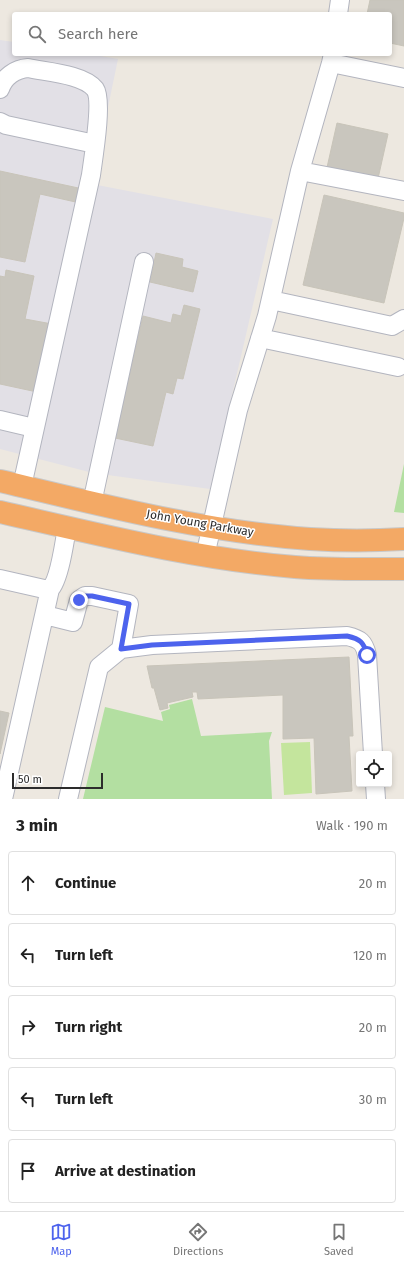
<!DOCTYPE html>
<meta charset="utf-8">
<style>
body{margin:0;font-family:"Fira Sans",sans-serif;background:#f2f2f2;color:#222}
.controls{position:absolute;right:12px;bottom:12px;display:grid;overflow:hidden;border-radius:4px;box-shadow:0 2px 6px #0003}
.controls button{width:36px;height:36px;display:grid;place-items:center;padding:0;border:0;border-bottom:1px solid #e0e0e0;background:#fff;color:#222;font:20px sans-serif}
.scale{position:absolute;left:12px;bottom:10px;width:91px;box-sizing:border-box;padding-left:4px;border:2px solid #2c2c2c;border-top:0;font-size:11px;line-height:14px;white-space:nowrap;color:#2c2c2c;-webkit-text-stroke:3px #fff;paint-order:stroke}
.stop{position:absolute;width:12px;height:12px;margin:-9px;border:3px solid #4d63ed;border-radius:50%;background:#fff}
.stop.end{background:#4d63ed;border-color:#fff;box-shadow:0 1px 4px #0008}
.list{margin:0;padding:0;list-style:none}
h2{display:flex;justify-content:space-between;align-items:center;height:52px;margin:0;padding:0 16px;font-size:17px}
h2 small{font-size:13px;font-weight:400;color:#767676}
.list li{display:grid;grid-template-columns:26px 1fr auto;gap:12px;align-items:center;box-sizing:border-box;height:64px;margin:0 8px 8px;padding:0 8px;border:1px solid #e0e0e0;border-radius:4px}
.list b{display:block;font-size:15px;white-space:nowrap}
.list em{font-size:13px;font-style:normal;color:#767676}
.icon{flex:none;width:22px;height:22px;fill:none;stroke:currentColor;stroke-width:2;stroke-linecap:round;stroke-linejoin:round}
.map{position:relative;flex:none;width:404px;height:799px;overflow:hidden}
.search{position:absolute;background:#fff;box-shadow:0 2px 6px #0003;left:12px;right:12px;top:12px;height:44px;display:flex;align-items:center;gap:10px;box-sizing:border-box;padding:0 14px;border-radius:4px;color:#767676;font-size:15px}
.sheet{height:412px;background:#fff}
nav{display:flex;justify-content:space-around;align-items:center;box-sizing:border-box;height:56px;border-top:1px solid #e0e0e0;background:#fff;font-size:11px;color:#767676}
nav a{display:grid;justify-items:center;gap:2px}
nav .on{color:#4d63ed}
.map>svg:first-child{display:block}
.industrial{fill:#e2e0e6}
.green{fill:#b3dfa1}
.pitch{fill:#c4e59d}
.building{fill:#c9c6be;stroke:#c8c4b9}
.lines{fill:none;stroke-linecap:round;stroke-linejoin:round}
.minor-casing{stroke:#b3b5bf;stroke-width:20}
.highway-casing{stroke:#c8c8c8;stroke-width:24}
.minor{stroke:#fff;stroke-width:18}
.highway{stroke:#f3a965;stroke-width:22}
.route{stroke:#4d63ed;stroke-width:5}
.labels{text-anchor:middle;stroke-width:3;stroke-linejoin:round;paint-order:stroke}
.street-label{font-size:12px;fill:#2c2c2c;stroke:#fff}
</style>
<div class="map">
<svg width="404" height="799" viewBox="0 0 404 799">
<rect width="100%" height="100%" fill="#ede8e0"/>
<!-- industrial -->
<path class="industrial" d="M0 40 14 42V54H89L118 59 92 184 273 219 210 489 93 473 0 449Z"/>
<!-- green -->
<path class="green" d="M404 464V513L394 512Z
M192 699 201 736 272 732 269 741 272 799H83L105 707 163 721 161 712 170 709 169 705Z"/>
<!-- pitch -->
<path class="pitch" d="M310 742 312 793 284 795 281 743Z"/>
<!-- building -->
<path class="building" d="M370 0H404V46L390 43V14H367Z
M337 123 388 134 377 183 326 172Z
M0 171 83 189 80 203 40 194 25 262 0 257Z
M324 195 404 213V218L384 303 303 285Z
M156 253 183 259 182 267 198 271 193 292 150 282Z
M6 270 34 276 25 319 52 324 37 392 0 384V276L5 277Z
M184 305 200 309 183 379 177 378 173 394 166 392 153 446 115 438 143 316 171 323 173 314 181 316Z
M349 657 353 736H349L352 791 316 794 314 738 283 739V695L198 699 197 692H192L193 697 167 703 168 708 160 710 154 688H152L147 666Z
M0 711 9 713 0 754Z"/>
<g class="lines">
<defs>
<path id="minor" d="M338 14 340 0
M331 63 404 78
M0 89C4 77 15 69 28 68 46 72 83 74 95 89 103 100 93 160 91 175L22 486
M0 122 6 125 95 144
M300 171 404 191
M271 300 392 326 404 319
M260 338 398 367
M0 420 34 428
M92 503 144 262
M205 556 238 410 267 316 300 171 331 63 333 54
M0 579 44 589H50C59 581 65 540 67 527
M45 615 73 622 79 600 85 596H92L129 604 121 649
M375 784 376 799
M3 799 50 589
M68 799 99 667 121 649 152 645 347 636C360 639 364 642 367 655L373 754"/>
<path id="highway" d="M0 481C102 505 205 532 310 539 341 541 373 541 404 539
M0 512C97 534 195 559 295 567 331 570 368 569 404 569"/>
</defs>
<!-- minor casing -->
<use href="#minor" class="minor-casing"/>
<!-- highway casing -->
<use href="#highway" class="highway-casing"/>
<!-- minor -->
<use href="#minor" class="minor"/>
<!-- highway -->
<use href="#highway" class="highway"/>
</g>
<g class="lines">
<!-- route -->
<path class="route" d="M79 600 85 596H92L129 604 121 649 152 645 347 636C360 639 364 642 367 655"/>
</g>
<g class="labels">
<!-- street labels -->
<g class="street-label">
<text transform="translate(200 523) rotate(10)" y="4">John Young Parkway</text>
</g>
</g>
</svg>
<div class="controls">
<button><svg class="icon" aria-label="locate" viewBox="0 0 24 24"><circle cx="12" cy="12" r="6"/><path d="M12 2v4M12 18v4M2 12h4M18 12h4"/></svg></button>
</div>
<div class="scale">50 m</div>
<div class="stop" style="left:367px;top:655px"></div>
<div class="stop end" style="left:79px;top:600px"></div>
<div class="search"><svg class="icon" aria-label="search" viewBox="0 0 24 24"><circle cx="10" cy="10" r="6"/><path d="M15 15l6 6"/></svg>Search here</div>
</div>
<section class="sheet">
<h2>3 min<small>Walk · 190 m</small></h2>
<ul class="list">
<li><svg class="icon" aria-label="ahead" viewBox="0 0 24 24"><path d="M12 20V5M6 11l6-6 6 6"/></svg><div><b>Continue</b></div><em>20 m</em></li>
<li><svg class="icon" aria-label="left" viewBox="0 0 24 24"><path d="M17 20v-9H6M10 6l-5 5 5 5"/></svg><div><b>Turn left</b></div><em>120 m</em></li>
<li><svg class="icon" aria-label="right" viewBox="0 0 24 24"><path d="M7 20v-9h11M14 6l5 5-5 5"/></svg><div><b>Turn right</b></div><em>20 m</em></li>
<li><svg class="icon" aria-label="left" viewBox="0 0 24 24"><path d="M17 20v-9H6M10 6l-5 5 5 5"/></svg><div><b>Turn left</b></div><em>30 m</em></li>
<li><svg class="icon" aria-label="arrive" viewBox="0 0 24 24"><path d="M6 21V4h12l-3 4 3 4H6"/></svg><div><b>Arrive at destination</b></div></li>
</ul>
</section>
<nav>
<a class="on"><svg class="icon" aria-label="map" viewBox="0 0 24 24"><path d="M3 6l6-2 6 2 6-2v14l-6 2-6-2-6 2zM9 4v14M15 6v14"/></svg>Map</a>
<a><svg class="icon" aria-label="directions" viewBox="0 0 24 24"><path d="M12 3l9 9-9 9-9-9zM9 14v-3h6M13 9l2 2-2 2"/></svg>Directions</a>
<a><svg class="icon" aria-label="saved" viewBox="0 0 24 24"><path d="M7 4h10v16l-5-4-5 4z"/></svg>Saved</a>
</nav>
